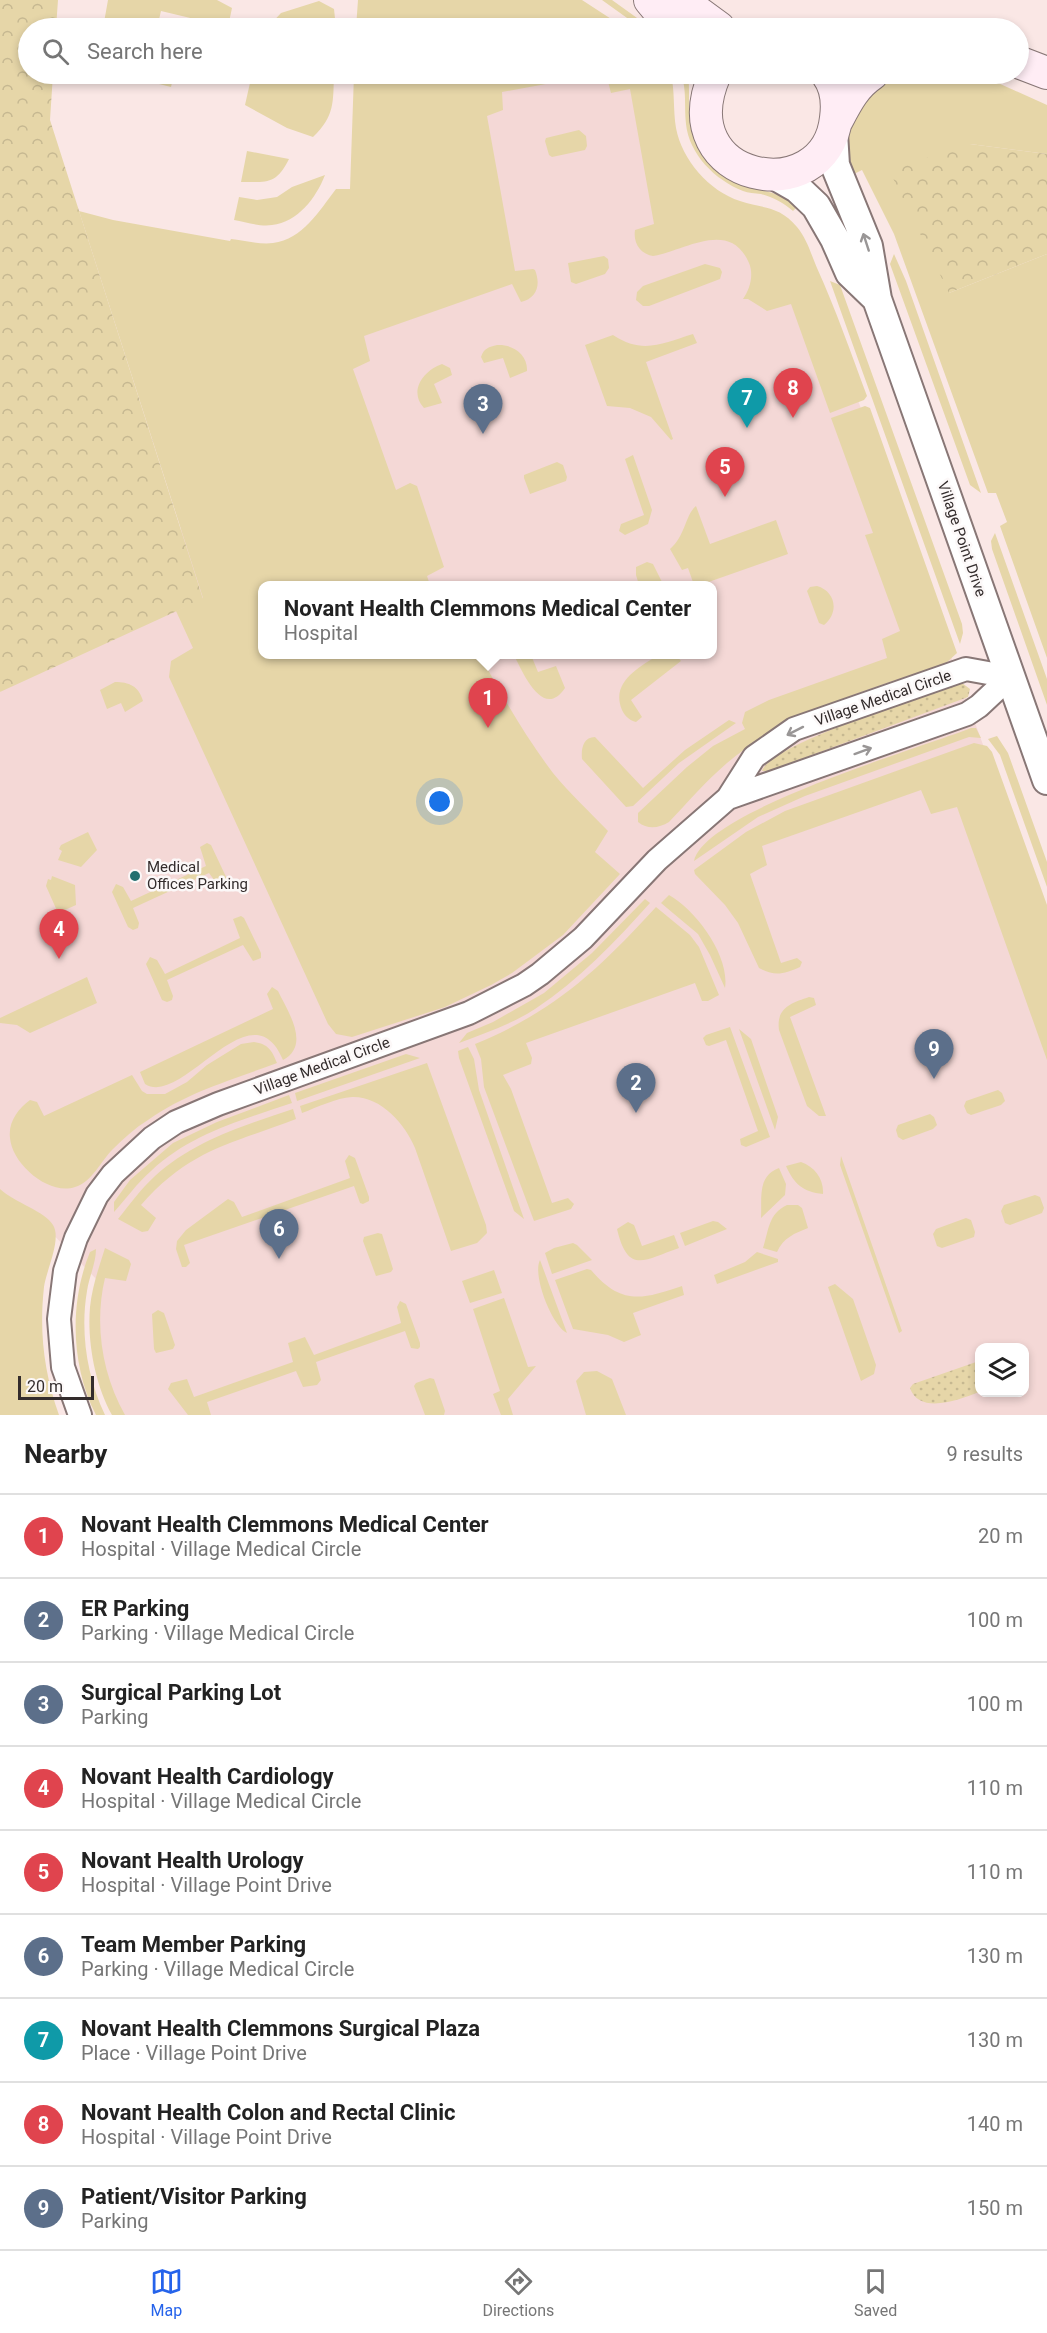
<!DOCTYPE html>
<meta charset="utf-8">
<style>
body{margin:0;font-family:Roboto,sans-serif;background:#f6f6f6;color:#222}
.controls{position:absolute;right:18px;bottom:18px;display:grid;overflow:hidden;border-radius:12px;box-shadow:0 3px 9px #0003}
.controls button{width:54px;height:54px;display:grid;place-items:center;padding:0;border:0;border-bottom:2px solid #e0e0e0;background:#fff;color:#222;font:30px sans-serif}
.scale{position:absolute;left:18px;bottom:15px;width:76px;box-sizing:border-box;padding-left:6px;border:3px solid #332c2c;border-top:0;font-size:16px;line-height:21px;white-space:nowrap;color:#332c2c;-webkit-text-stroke:4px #fcf8f8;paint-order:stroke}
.you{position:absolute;left:440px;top:802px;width:21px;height:21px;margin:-15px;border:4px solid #fff;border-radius:50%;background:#1a73e8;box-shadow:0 0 0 9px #1a73e833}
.badge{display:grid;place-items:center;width:39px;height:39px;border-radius:50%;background:#2563eb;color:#fff;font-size:20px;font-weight:700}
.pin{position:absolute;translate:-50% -50px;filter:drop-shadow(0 2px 3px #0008)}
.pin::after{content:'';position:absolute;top:32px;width:21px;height:18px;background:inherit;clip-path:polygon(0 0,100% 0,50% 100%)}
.popup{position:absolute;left:258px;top:581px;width:459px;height:78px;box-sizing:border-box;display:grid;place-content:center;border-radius:12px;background:#fff;filter:drop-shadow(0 2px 4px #0005);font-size:20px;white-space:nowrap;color:#767676}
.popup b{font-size:22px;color:#222}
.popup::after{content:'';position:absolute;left:50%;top:100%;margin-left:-12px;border:12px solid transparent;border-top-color:#fff}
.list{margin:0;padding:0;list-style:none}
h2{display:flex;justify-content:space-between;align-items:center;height:78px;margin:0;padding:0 24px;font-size:26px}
h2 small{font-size:20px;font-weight:400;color:#767676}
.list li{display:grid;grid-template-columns:39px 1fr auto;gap:18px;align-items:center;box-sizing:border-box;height:84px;padding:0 24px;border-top:2px solid #e0e0e0}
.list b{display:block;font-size:22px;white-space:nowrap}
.list p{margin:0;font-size:20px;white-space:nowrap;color:#767676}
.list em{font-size:20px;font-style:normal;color:#767676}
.icon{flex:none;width:33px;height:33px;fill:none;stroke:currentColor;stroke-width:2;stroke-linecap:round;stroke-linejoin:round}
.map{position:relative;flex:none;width:1047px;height:1415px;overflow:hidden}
.search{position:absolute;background:#fff;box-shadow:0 3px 9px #0003;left:18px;right:18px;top:18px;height:66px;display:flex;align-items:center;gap:15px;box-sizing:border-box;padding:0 21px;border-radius:33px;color:#767676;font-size:22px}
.sheet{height:834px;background:#fff}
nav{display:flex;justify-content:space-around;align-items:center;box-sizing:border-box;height:84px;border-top:2px solid #e0e0e0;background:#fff;font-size:16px;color:#767676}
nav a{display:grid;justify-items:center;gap:3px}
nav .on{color:#2563eb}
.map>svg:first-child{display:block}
.built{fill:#f4d8d6;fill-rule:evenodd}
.grass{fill:#e6d6a8}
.forest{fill:url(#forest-crowns)}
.park{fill:url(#park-dots)}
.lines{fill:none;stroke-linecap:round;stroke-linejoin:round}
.minor-casing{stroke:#887776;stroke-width:26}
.tertiary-casing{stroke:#887776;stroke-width:32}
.secondary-casing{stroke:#887776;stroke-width:34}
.minor{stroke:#fff;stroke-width:22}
.tertiary{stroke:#fff;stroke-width:28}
.secondary{stroke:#ffedf5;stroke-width:32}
.oneway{stroke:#999696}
.poi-dot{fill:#236f6f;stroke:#fcf8f8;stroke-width:2}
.labels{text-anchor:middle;stroke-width:5;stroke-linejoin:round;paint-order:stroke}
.street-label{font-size:15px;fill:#332c2c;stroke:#fcf8f8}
.poi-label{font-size:15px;fill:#332c2c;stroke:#fcf8f8;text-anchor:start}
</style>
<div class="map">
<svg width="1047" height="1415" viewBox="0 0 1047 1415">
<defs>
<pattern id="forest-crowns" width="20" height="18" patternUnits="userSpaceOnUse" patternTransform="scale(1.5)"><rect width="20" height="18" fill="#e6d6a8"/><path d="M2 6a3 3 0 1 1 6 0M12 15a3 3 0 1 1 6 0" fill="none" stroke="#c6b891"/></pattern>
<pattern id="park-dots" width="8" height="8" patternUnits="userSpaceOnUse" patternTransform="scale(1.5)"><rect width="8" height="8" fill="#e6d6a8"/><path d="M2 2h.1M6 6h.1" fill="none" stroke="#c6b891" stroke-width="1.8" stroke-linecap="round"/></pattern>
</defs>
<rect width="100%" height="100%" fill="#fae7e5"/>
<!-- built -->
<path class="built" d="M493 74H621L685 162 721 198 798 235 990 764 1047 929V1415H116L93 1335 99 1282 42 1223 0 1196V692L322 405ZM263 586H713V654H263ZM980 1348H1024V1392H980Z"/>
<!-- grass -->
<path class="grass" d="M108 0H217L232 8 228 27 161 11 157 28H103Z
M358 0H582L625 28H356Z
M602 0H612L651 28H641Z
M319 1 334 9 336 28H267L281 13Z
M119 74H174L171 87Z
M252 74H334C333 102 335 116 313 137L287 128 245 105Z
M354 74H600L502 92 503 110 487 116 515 271 533 269 535 270C541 285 537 298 521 302L512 284 364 336 370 361 353 369 396 490 410 483 417 486 444 567 427 576 430 585 263 586V654L480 655C502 696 525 736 553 773 570 794 590 812 608 831L595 852 620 874 563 935 512 973 491 985 445 1007 352 1037 336 1034 328 1024 169 677 171 661 193 648 176 611 203 598 79 211 113 220 230 241 231 239C244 240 260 245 273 243 303 239 319 211 336 189H350Z
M606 74H671C675 92 673 110 676 128 682 160 709 191 740 201 763 209 779 205 797 227 807 239 811 254 817 268 836 310 851 353 867 396L864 400 830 413 791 304 767 311 748 299H743C750 289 754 275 749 263 730 218 684 251 653 256 640 254 633 243 635 230L654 224 630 89 611 93Z
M681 74H688C690 89 688 104 690 120 694 148 714 175 742 185 764 192 779 191 797 207L793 211C784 203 772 197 761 194 755 193 748 193 743 191 715 180 689 154 686 124 684 106 687 90 681 74Z
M893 74H978L1047 105V154L970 144 949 293 1047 254V658L1000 526 1007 522 996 493H988L894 234 862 170 848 177 844 132 881 79Z
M579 130 586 136 587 146 585 150 552 157 549 155 545 141 546 138Z
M247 151 289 159C276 185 267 182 241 182Z
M325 175C316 198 298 222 272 225 260 227 246 222 234 220L239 197 257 200 277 197 292 187Z
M894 254 906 281 981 493 970 485 890 264Z
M604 256 608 259 609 268 605 274 576 284 571 282 568 263Z
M705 264 720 268 722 272 720 279 649 306H643L636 300 637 292 643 286Z
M830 281 840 285 962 624 963 633 960 644Z
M693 334 697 343 646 362 673 439 671 440 651 417 630 408 607 406 585 345 613 335C643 355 663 343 693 334Z
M497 345C512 344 528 354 527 371L510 378 503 358 484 363 481 357C484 348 489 347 497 345Z
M442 364 450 368 452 375 434 384 442 403 424 408C408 391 424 370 442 364Z
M865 406 870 408 957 653 946 663C870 690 790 710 727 763 706 781 688 802 669 822 659 828 648 830 638 822V813L687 767 713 746 745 729 742 723 745 712 769 700 887 658 882 639 900 631 865 535 873 533 831 418Z
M633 455 652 510 648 524 625 535 619 531 621 524 644 515 625 459Z
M557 462 563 465 567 477 566 481 530 494 524 478V475Z
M696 506 710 544 776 520 788 554 700 585H694L688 568 682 570 670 549C686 535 685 515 696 506Z
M995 533 1047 679V705L992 549 991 541Z
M647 562 653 564 662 582 660 585H639L636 575V567Z
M817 586C835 591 840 612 824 625L819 623 807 591 810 587Z
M514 655H531L538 672 556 666 565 688C543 721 522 671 514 655Z
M658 655H676L681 661 631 700 642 717 636 722C629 720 625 716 622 710 610 682 640 667 658 655Z
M115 682C129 682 139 686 143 701L125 712 121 703 107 709 100 690Z
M729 720 736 723 679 763 633 806 626 807 582 759C581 749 583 737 595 737L643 788 685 750Z
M971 728H976L981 738 969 737 805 796 758 817 694 861C704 811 921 748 971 728Z
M997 736 1008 753 1047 862V887L1000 755 988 739Z
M974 743 987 746 992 752 1047 905V1060L957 807 931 814 921 790 762 846 767 865 750 874 781 963 797 958 802 962 800 967C784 974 775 977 759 968L738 923 725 905 695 874 694 870 746 832 785 811Z
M88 832 97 850 81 867 58 860 62 851 59 849 61 845Z
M207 843 211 845 228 881 227 886 220 888 209 873 133 908 139 923 138 928 133 930 128 927 112 892 116 884 123 887 131 901 206 866 200 847Z
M52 876 75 885 76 905 58 913 46 886 48 879 51 880Z
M669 895C696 910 730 956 725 988L710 955 698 934 661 903Z
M645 899 650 903C615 942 579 980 535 1009 512 1024 485 1033 459 1043L467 1033 493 1022 544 993 592 953Z
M656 907 690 935 699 947 719 995 708 1001H702L695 983 526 1043 532 1058 531 1064 503 1075 511 1089 552 1203 568 1198 574 1204 571 1209 534 1221 484 1087 481 1059 475 1044C555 1011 598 970 656 907Z
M241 916 244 918 261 953V958L253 961 243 945 167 980 173 996 172 1000 167 1002 162 1000 146 964 150 957 157 960 165 974 240 938 233 919Z
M87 977 97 1003 30 1033 17 1025 0 1023V1018Z
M272 987 278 991C288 1012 311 1045 283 1060 251 984 183 1108 145 1084L140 1072 273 1009 267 994Z
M809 997 814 998 816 1005 790 1017 826 1116H819L807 1106 779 1030C776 1008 791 1003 809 997Z
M730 1027 770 1137 746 1147 741 1145 740 1139 758 1131 726 1040 709 1046 706 1045 703 1038 706 1035Z
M739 1029 751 1039 778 1117 775 1130Z
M254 1042C268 1044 272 1050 277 1063 232 1080 187 1092 148 1120 135 1128 124 1138 113 1149 101 1161 92 1182 75 1187 49 1196 12 1164 10 1138 8 1122 18 1109 30 1100L37 1102 44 1116 132 1075 142 1091 147 1094H165L187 1082 207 1065 241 1044Z
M468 1047 474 1059 479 1090 524 1219 514 1211 459 1058 458 1051Z
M406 1054 420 1058 297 1101 295 1093Z
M427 1063 486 1225 487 1233 477 1243 451 1251 415 1148C405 1124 381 1096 352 1097 336 1098 318 1107 302 1113L300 1106Z
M998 1090 1002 1093 1005 1101 1001 1105 971 1115 967 1113 964 1106 966 1101Z
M289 1095 292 1103C242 1120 190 1134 151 1171 137 1183 126 1199 114 1212V1202L130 1180 173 1143 217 1122Z
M293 1109 296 1119C231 1144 190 1149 141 1205L156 1218 148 1231 142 1232 118 1219C130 1204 141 1189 155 1176 193 1141 245 1125 293 1109Z
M930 1114 934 1117 937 1125 933 1129 903 1140 898 1137 896 1130 898 1125Z
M349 1155 355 1158 369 1197V1201L363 1204 360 1203 354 1186 184 1245 190 1263 186 1267H182L176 1249 177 1241 186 1230 228 1199 234 1202 242 1217 350 1178 345 1161Z
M841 1156 902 1331 899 1333 840 1165Z
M801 1162C815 1167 824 1179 823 1194 803 1192 794 1184 786 1166Z
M779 1168 786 1184 785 1195 761 1218C762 1198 757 1176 779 1168Z
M0 1189C15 1203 45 1211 53 1225 62 1239 46 1271 44 1287 39 1332 44 1373 59 1415H0Z
M1035 1195 1040 1197 1044 1208 1042 1213 1010 1225 1005 1223 1001 1211 1004 1205Z
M787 1205H798L802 1208 808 1228C795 1233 783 1238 777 1252L763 1248C769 1230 768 1214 787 1205Z
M966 1218 971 1220 975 1232 974 1237 942 1248 937 1246 933 1234 936 1229Z
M713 1221 718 1222 727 1229 685 1246 680 1233Z
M628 1222 634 1225 642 1246 674 1235 679 1248C644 1260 628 1275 617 1229Z
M378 1233 382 1234 393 1269 391 1272 376 1276 363 1241 364 1237Z
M573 1243 577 1245 592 1260 552 1274 545 1253 554 1248Z
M105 1248 129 1260 131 1264 126 1281 105 1278C94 1324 102 1374 125 1415H112C95 1385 87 1341 90 1307 92 1287 99 1267 105 1248Z
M96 1249C96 1263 89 1277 87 1291 80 1332 87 1377 105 1415H96C71 1366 69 1303 90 1252Z
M757 1252 778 1259V1262L717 1284 714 1275 745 1262Z
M540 1260 567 1333C552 1326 532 1275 540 1260Z
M587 1269 591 1270C621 1305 641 1300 682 1286L684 1295 633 1313 641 1335 624 1342 608 1335 573 1329 555 1280Z
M494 1270 502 1293 470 1303 462 1281Z
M835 1284 853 1299 876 1365 874 1374 861 1381 828 1287Z
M504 1298 528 1367 536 1366 508 1399 513 1415H501L493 1394 500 1391 473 1309Z
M400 1301 406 1304 420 1343V1347L418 1349 411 1348 405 1331 316 1362 321 1380 317 1385 303 1387 296 1371 207 1402 211 1415H188L168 1389 171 1383 187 1379 194 1397 293 1362 288 1343 305 1337 314 1355 401 1323 397 1307Z
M158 1310 164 1313 175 1345 173 1349 156 1353 154 1349 152 1314Z
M597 1371 612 1379 626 1415H586L576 1381 584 1372Z
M430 1378 434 1379 445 1411 444 1415H425L414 1386 416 1383Z"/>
<!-- forest -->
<path class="forest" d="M0 0H58L56 28H28V74H53L50 120 203 599 0 692Z
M970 144 1047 154V254L949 293 889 170Z"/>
<!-- park -->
<path class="park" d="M962 683 970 689 968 697 769 771H762C768 745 931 694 962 683Z
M979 1361V1392C959 1400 919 1415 910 1388L913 1384Z"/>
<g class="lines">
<defs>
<path id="minor" d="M728 798 967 714 979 706 1010 677
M80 1415 63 1367 59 1319 65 1271 76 1238 97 1195 113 1174 152 1138 176 1122 218 1104 469 1013 524 985 540 974 583 938 657 860 728 798 754 757 794 729 966 669 1010 677"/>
<path id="tertiary" d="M833 133 835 165 868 246 877 299 1047 780
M776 176 797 188 816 206 835 239 850 273 877 299"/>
<path id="secondary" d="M650 0 673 28
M681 0 719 28
M1018 62 1047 73
M715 74C667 183 826 212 836 118 838 103 836 86 827 74
M836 122C846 103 854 86 872 74"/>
</defs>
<!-- minor casing -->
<use href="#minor" class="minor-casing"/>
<!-- tertiary casing -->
<use href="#tertiary" class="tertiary-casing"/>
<!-- secondary casing -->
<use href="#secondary" class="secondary-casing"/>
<!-- minor -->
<use href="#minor" class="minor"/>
<!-- tertiary -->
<use href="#tertiary" class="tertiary"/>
<!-- secondary -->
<use href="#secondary" class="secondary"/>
</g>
<!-- one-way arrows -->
<defs><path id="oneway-shaft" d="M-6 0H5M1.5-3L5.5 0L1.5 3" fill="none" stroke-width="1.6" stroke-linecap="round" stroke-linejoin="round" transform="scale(1.5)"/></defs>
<g class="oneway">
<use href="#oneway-shaft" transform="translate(866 242) rotate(-108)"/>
<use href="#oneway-shaft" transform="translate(795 731) rotate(153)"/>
<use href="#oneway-shaft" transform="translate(863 751) rotate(-20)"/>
</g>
<!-- markers -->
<circle class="poi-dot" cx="135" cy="876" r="6"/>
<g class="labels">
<!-- street labels -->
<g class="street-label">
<text transform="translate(962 539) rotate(71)" y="5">Village Point Drive</text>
<text transform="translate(883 698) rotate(-19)" y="5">Village Medical Circle</text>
<text transform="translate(322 1066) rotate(-20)" y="5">Village Medical Circle</text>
</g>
<!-- poi labels -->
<g class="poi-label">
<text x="147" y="872">Medical<tspan x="147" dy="17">Offices Parking</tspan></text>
</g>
</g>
</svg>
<div class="controls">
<button><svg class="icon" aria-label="layers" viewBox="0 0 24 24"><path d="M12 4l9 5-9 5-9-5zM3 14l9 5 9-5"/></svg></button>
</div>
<div class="scale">20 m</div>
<div class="you"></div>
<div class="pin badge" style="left:488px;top:728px;background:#e0444e">1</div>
<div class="popup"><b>Novant Health Clemmons Medical Center</b>Hospital</div>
<div class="pin badge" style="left:636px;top:1113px;background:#5c6f8a">2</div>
<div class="pin badge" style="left:483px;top:434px;background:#5c6f8a">3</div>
<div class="pin badge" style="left:59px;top:959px;background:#e0444e">4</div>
<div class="pin badge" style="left:725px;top:497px;background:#e0444e">5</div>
<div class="pin badge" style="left:279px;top:1259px;background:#5c6f8a">6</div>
<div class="pin badge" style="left:747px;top:428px;background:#0f9aa8">7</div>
<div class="pin badge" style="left:793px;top:418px;background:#e0444e">8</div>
<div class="pin badge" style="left:934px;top:1079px;background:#5c6f8a">9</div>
<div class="search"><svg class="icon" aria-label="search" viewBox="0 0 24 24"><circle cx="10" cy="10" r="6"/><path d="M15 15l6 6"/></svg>Search here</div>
</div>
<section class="sheet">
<h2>Nearby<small>9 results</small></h2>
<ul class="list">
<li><span class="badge" style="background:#e0444e">1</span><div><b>Novant Health Clemmons Medical Center</b><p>Hospital · Village Medical Circle</p></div><em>20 m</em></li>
<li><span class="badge" style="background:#5c6f8a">2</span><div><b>ER Parking</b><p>Parking · Village Medical Circle</p></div><em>100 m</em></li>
<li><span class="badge" style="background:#5c6f8a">3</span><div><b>Surgical Parking Lot</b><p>Parking</p></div><em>100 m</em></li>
<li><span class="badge" style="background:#e0444e">4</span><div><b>Novant Health Cardiology</b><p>Hospital · Village Medical Circle</p></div><em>110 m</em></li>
<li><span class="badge" style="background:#e0444e">5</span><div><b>Novant Health Urology</b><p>Hospital · Village Point Drive</p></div><em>110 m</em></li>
<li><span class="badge" style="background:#5c6f8a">6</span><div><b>Team Member Parking</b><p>Parking · Village Medical Circle</p></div><em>130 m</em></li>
<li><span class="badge" style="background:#0f9aa8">7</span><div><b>Novant Health Clemmons Surgical Plaza</b><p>Place · Village Point Drive</p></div><em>130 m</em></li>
<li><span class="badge" style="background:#e0444e">8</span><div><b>Novant Health Colon and Rectal Clinic</b><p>Hospital · Village Point Drive</p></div><em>140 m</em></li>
<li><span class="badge" style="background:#5c6f8a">9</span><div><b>Patient/Visitor Parking</b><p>Parking</p></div><em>150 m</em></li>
</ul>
</section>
<nav>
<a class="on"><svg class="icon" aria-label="map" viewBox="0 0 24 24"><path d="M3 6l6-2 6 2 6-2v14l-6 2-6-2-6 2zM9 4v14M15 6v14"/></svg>Map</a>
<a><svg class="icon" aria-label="directions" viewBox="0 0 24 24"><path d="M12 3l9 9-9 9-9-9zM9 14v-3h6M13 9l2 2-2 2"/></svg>Directions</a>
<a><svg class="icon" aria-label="saved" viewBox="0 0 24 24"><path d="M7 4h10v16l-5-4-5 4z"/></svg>Saved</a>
</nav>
